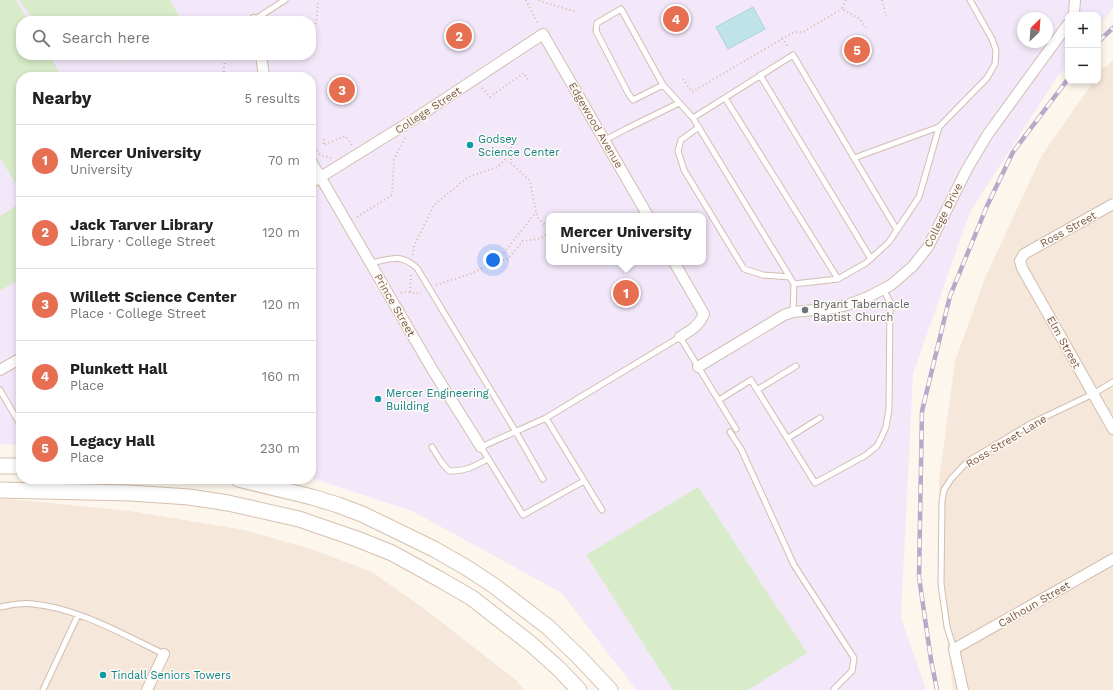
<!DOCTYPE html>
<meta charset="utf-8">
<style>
body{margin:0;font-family:"Work Sans",sans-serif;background:#f6f6f6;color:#222}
.controls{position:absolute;right:12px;top:12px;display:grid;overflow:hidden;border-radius:8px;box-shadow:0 2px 6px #0003}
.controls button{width:36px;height:36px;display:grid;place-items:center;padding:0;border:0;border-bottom:1px solid #e0e0e0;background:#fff;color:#222;font:20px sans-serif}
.compass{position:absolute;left:1017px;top:12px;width:36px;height:36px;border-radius:50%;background:#fff;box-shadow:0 2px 6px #0003;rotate:25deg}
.you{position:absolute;left:493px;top:260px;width:14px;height:14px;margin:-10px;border:3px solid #fff;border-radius:50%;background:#1a73e8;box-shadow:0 0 0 6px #1a73e833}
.badge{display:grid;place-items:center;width:26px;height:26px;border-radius:50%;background:#e76f51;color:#fff;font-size:13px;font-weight:700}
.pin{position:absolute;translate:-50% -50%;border:2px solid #fff;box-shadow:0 1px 4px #0006}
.popup{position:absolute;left:546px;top:213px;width:160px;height:52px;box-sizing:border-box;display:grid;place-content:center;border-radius:8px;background:#fff;filter:drop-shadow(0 1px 3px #0005);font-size:13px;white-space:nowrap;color:#767676}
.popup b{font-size:15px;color:#222}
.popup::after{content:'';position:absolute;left:50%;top:100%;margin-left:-8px;border:8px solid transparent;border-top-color:#fff}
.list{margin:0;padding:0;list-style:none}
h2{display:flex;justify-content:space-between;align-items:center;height:52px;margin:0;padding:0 16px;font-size:17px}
h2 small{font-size:13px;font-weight:400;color:#767676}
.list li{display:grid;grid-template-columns:26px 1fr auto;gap:12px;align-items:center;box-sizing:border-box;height:72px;padding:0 16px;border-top:1px solid #e0e0e0}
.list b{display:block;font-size:15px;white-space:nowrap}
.list p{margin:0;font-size:13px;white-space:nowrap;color:#767676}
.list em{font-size:13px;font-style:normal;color:#767676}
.icon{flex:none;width:22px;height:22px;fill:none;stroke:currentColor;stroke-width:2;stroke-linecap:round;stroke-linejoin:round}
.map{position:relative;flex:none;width:1113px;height:690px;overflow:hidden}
.search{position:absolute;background:#fff;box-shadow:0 2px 6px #0003;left:16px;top:16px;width:300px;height:44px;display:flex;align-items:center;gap:10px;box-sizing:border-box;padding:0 14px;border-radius:16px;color:#767676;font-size:15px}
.panel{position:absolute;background:#fff;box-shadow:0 2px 6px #0003;left:16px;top:72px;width:300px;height:412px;border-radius:16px}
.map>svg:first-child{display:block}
.residential{fill:#f5e8da}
.education{fill:#f3e8fa;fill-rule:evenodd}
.green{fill:#d8ecc9}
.water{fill:#bfe3e8;stroke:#a5d3da}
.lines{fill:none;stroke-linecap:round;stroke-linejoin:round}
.lane-casing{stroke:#d1beb0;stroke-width:7}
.street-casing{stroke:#d1beb0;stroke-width:12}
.secondary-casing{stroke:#d6c0b0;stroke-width:17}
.path{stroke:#d9b8a5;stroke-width:2;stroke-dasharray:1 3;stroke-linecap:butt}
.lane{stroke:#fff;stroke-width:5}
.street{stroke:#fff;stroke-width:10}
.secondary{stroke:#fff;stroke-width:15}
.rail-casing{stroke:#b9a8c9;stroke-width:4.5}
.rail{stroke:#fffaf3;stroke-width:3;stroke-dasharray:9;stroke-linecap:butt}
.culture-dot{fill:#0f9aa8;stroke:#fffaf3;stroke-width:1.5}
.worship-dot{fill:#6b7280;stroke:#fffaf3;stroke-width:1.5}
.labels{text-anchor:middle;stroke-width:3;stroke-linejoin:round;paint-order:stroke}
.street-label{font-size:11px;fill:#7a5c4d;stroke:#fffaf3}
.culture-label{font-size:11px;fill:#0d838f;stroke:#fffaf3;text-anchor:start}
.worship-label{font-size:11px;fill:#5b616d;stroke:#fffaf3;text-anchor:start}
</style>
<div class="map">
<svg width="1113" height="690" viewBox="0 0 1113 690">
<rect width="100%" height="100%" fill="#fdf6ec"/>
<!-- residential -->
<path class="residential" d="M1113 61V690H953L940 576 939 481 955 361 985 278 1042 155 1094 81H1098V75L1102 69Z
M0 498 130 511 244 530 314 550 372 572 422 607 517 681 524 690H0Z"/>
<!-- education -->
<path class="education" d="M0 0H1113V9L1098 27V15H1068V64L1056 79 970 212 913 374 901 617 926 690H636L562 593 412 511 311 478V77H21V445L0 444ZM1023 18H1047V42H1023ZM21 21H311V55H21ZM549 216H703V262H549Z"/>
<!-- green -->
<path class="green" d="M0 0H16L28 21H21V55H49L62 77H21V181L16 184 0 158Z
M19 0H170L182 21H35Z
M86 55H157C140 62 103 62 86 55Z
M21 203V278L0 291V216Z
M698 487 807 653 748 690H673L586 555Z"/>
<!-- water -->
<path class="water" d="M753 7 765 29 728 49 716 27Z"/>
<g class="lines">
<defs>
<path id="lane" d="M254 20 285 0
M760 75 871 259
M663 85 633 100 628 93 596 31 597 23 621 9 663 85 693 118
M725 98 838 279
M699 127 681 140 678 151 684 170 744 269 763 275 790 277
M939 127 919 197 889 242 866 263 838 279 794 284 693 118 793 55 854 158 939 127 987 78 995 64 996 50 992 39 970 0
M605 140 626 129 679 103
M854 158 897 230
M371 263C391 259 400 253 417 268L516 432 543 479
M793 312 794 284
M0 390 21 426
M757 390 796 366
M719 400 751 380 815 483 866 455 877 446 882 436 886 427 889 409 890 302 883 289
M546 418 602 510
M730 432 741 449 794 565 854 658 852 671 834 689
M788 438 820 418
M432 447 442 463 449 471C467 471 472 467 488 459
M584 481 523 515 481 447 546 418 680 337 736 429
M0 607C11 605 22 602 33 604 78 608 124 635 164 654
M954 649 947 627 941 584 942 501 944 490 951 479 967 462 1032 423 1093 394 1113 382
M43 690 78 615"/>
<path id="street" d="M1073 15 1074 13 1075 0
M254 20V21
M261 55 264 77
M311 161 432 369 481 447
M311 183 419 116 543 34 648 216
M1113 204 1024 254 1020 261 1022 268 1113 429
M674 262 704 314C699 326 690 331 680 337
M698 367 784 315 793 312 826 309 847 305 868 297 891 285 913 266 928 247 967 169 988 134 1068 24
M0 370 21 358
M147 690 164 654
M963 690 954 649 1113 559"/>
<path id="secondary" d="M0 466H21
M238 479 312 497 338 505 362 514 434 549 467 568 493 585 548 627 580 658 610 690
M0 490 130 493 189 497 228 503 299 519 357 539 392 553 441 580 472 598 531 644 558 668 579 690"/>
</defs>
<!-- lane casing -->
<use href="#lane" class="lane-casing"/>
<!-- street casing -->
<use href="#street" class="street-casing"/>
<!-- secondary casing -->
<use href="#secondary" class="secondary-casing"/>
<!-- path -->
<path class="path" d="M526 0 538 24
M539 0 543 2 577 12
M846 0 842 9 860 19 867 29
M882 0 886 16
M311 35C318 25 317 12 318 0
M782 38 788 47
M224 55C226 63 222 70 225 77
M272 60 280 55
M683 79 692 92 794 32H803L842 9
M482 88 490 97 524 73 528 80
M324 139 323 145 345 136 352 145
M311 140 320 155 331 158
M511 147V163L530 181 537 217 549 229
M357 217 392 195 394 159 405 138
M413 255 414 246 434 205 468 177 498 167 511 153
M495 262 508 259 523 241 538 239 549 233
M436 285 473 273 499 259 536 212
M410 292 411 275
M401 293C408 289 415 296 421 292"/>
<!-- lane -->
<use href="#lane" class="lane"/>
<!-- street -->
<use href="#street" class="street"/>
<!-- secondary -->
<use href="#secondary" class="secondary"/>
<defs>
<path id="rail" d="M1098 42 1113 28
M937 690 931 660 919 577 922 411 950 296 987 206 1013 152 1068 79"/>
</defs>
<!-- rail casing -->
<use href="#rail" class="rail-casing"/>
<!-- rail -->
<use href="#rail" class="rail"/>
</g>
<!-- markers -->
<g class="culture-dot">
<circle cx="470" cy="145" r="4"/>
<circle cx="378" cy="399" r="4"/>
<circle cx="103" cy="675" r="4"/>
</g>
<circle class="worship-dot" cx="805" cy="310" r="4"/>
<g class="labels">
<!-- street labels -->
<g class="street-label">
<text transform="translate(428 110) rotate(-33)" y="4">College Street</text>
<text transform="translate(596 125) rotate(60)" y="4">Edgewood Avenue</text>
<text transform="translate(943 215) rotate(-63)" y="4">College Drive</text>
<text transform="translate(1068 229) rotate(-29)" y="4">Ross Street</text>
<text transform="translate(395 305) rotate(60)" y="4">Prince Street</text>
<text transform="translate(1064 342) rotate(61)" y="4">Elm Street</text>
<text transform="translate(1006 441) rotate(-31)" y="4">Ross Street Lane</text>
<text transform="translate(1034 604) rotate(-30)" y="4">Calhoun Street</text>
</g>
<!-- culture labels -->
<g class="culture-label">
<text x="478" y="143">Godsey<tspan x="478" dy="13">Science Center</tspan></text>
<text x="386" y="397">Mercer Engineering<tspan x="386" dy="13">Building</tspan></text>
<text x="111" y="679">Tindall Seniors Towers</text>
</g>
<!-- worship labels -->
<g class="worship-label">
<text x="813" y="308">Bryant Tabernacle<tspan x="813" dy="13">Baptist Church</tspan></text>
</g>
</g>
</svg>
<div class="controls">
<button>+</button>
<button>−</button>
</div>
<svg class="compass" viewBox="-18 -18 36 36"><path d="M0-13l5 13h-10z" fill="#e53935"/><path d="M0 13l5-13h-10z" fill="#767676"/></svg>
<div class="you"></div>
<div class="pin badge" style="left:626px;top:293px">1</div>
<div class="popup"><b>Mercer University</b>University</div>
<div class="pin badge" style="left:459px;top:36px">2</div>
<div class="pin badge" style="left:342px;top:90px">3</div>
<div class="pin badge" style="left:676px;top:19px">4</div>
<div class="pin badge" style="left:857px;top:50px">5</div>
<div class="search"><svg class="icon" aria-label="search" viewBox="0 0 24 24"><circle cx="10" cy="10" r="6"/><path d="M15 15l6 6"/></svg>Search here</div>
<section class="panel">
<h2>Nearby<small>5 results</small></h2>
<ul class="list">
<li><span class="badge">1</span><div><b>Mercer University</b><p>University</p></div><em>70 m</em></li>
<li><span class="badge">2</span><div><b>Jack Tarver Library</b><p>Library · College Street</p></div><em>120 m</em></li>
<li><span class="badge">3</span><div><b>Willett Science Center</b><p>Place · College Street</p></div><em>120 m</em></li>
<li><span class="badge">4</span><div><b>Plunkett Hall</b><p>Place</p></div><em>160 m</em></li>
<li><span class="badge">5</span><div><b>Legacy Hall</b><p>Place</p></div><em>230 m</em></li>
</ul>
</section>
</div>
